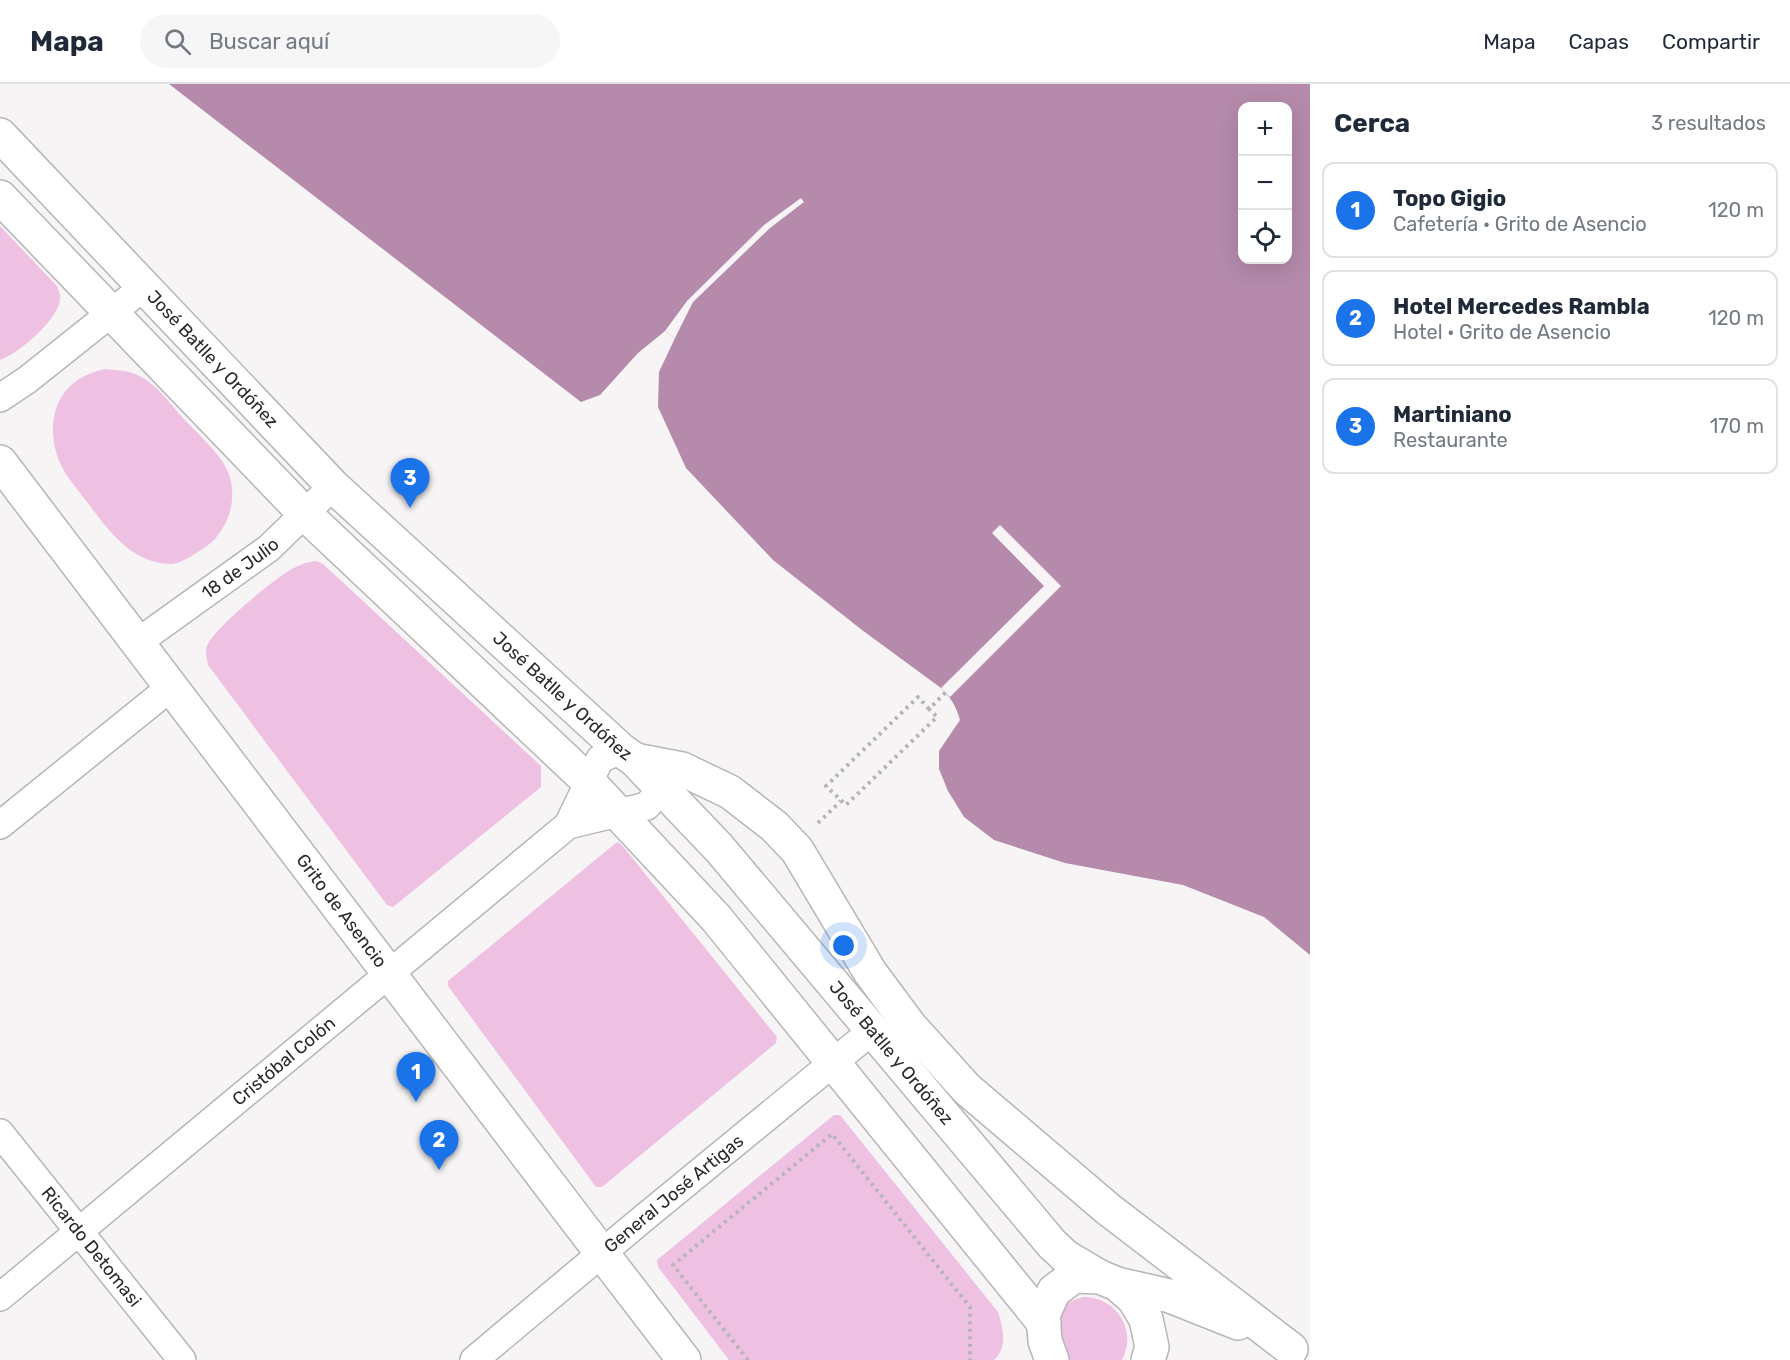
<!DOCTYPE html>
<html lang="es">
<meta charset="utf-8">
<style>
body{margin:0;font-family:Rubik,sans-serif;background:#f6f6f7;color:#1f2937}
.controls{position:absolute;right:18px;top:18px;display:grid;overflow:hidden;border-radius:12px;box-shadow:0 6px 24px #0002}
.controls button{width:54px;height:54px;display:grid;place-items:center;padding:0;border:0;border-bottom:2px solid #e0e1e3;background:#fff;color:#1f2937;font:30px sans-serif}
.you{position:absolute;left:844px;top:862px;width:21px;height:21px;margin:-15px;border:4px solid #fff;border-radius:50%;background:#1a73e8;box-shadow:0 0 0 9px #1a73e833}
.badge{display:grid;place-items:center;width:39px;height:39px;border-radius:50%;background:#1a73e8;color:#fff;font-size:20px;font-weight:700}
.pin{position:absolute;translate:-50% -50px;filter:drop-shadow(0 2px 3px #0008)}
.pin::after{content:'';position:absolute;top:32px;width:21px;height:18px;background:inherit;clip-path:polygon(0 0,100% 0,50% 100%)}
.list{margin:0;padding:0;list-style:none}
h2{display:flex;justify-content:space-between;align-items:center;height:78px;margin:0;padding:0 24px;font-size:26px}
h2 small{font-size:20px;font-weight:400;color:#747a83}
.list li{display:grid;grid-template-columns:39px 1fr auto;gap:18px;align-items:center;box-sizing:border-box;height:96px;margin:0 12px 12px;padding:0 12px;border:2px solid #e0e1e3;border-radius:12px}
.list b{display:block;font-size:22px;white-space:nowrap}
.list p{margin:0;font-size:20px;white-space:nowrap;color:#747a83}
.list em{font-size:20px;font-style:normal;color:#747a83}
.icon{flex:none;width:33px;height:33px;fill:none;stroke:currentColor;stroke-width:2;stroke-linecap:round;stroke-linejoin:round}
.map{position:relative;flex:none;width:1310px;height:1276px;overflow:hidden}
header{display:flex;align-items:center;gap:36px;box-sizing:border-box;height:84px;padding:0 30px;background:#fff;border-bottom:2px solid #e0e1e3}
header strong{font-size:28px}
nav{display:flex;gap:33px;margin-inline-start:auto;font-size:21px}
.search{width:420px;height:54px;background:#f6f6f7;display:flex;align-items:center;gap:15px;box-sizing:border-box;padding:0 21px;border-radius:33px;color:#747a83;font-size:22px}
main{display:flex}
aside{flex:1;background:#fff}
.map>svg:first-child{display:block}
.green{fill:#eec1e3}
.water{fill:#b58aab;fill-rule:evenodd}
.pier{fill:#f7f4f6}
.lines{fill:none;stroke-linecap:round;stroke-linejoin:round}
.minor-casing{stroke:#b8b5b7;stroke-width:30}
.tertiary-casing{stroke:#b8b5b7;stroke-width:36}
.path{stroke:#b6b4b5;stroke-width:4;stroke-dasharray:3 4.5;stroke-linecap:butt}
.minor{stroke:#fff;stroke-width:27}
.tertiary{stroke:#fff;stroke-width:33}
.labels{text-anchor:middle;stroke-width:4.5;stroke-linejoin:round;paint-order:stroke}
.street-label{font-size:18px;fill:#2b2a2b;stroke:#f7f4f6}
</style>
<header>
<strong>Mapa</strong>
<div class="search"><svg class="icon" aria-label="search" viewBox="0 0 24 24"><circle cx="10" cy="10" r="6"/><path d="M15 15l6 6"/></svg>Buscar aquí</div>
<nav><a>Mapa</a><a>Capas</a><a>Compartir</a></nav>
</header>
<main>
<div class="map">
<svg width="1310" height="1276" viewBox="0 0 1310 1276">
<rect width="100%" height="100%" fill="#f7f4f6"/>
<!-- green -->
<path class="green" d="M0 142 57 202C57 202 60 210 60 211 63 233 19 269 0 276Z
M104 285C114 286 126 286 135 290 155 298 168 317 182 333 195 347 211 361 222 377 239 402 234 434 214 456 207 463 180 481 171 480 131 479 109 447 87 418 79 407 69 396 63 385 48 358 48 318 75 298 84 291 94 288 104 285Z
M316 477 323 480 541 682V703L393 823 387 821 208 581C207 574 205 568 207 562 214 544 273 496 290 486 299 481 306 478 316 477Z
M617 758 621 760 777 953 776 959 602 1103H596L448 902V897Z
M834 1031H840L998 1228C1003 1243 1008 1264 994 1276H729L658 1183 657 1176Z
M1083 1213C1116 1212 1138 1247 1122 1276H1070L1066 1272C1058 1245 1045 1224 1083 1213Z"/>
<!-- water -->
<path class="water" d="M169 0H1310V871L1264 833 1183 801 1065 779 994 756 964 733 948 707 939 685V667L960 636C956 622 951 614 941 604L862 546 773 476 686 384 658 323 659 288 675 254 665 247 638 269 600 311 581 318ZM1242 22H1288V176H1242Z"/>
<!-- pier -->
<path class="pier" d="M801 114 804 118 770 144 693 218 675 254 665 247 687 217 764 141Z
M1000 441 1061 502 950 613 941 604 1044 502 992 449Z"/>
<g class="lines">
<defs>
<g id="minor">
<path d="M0 314 27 296 145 202"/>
<path id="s1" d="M138 558 269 464 333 402"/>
<path d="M0 741 171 603"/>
<path d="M568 741 647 722 655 712 657 701"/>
<path id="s2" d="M0 1049 182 1276"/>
<path id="s3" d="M0 1213 568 741 600 675 621 666"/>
<path id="s4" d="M474 1276 645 1133 873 946"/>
</g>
<g id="tertiary">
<path id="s5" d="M0 51 333 402 621 666 635 676 719 764 1052 1160 1066 1173 1100 1193"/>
<path d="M0 113 305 430 588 697 716 834 1044 1239"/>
<path id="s6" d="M0 378C229 676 454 978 684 1276"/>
<path d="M635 676 682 685 730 708 774 742 797 766 870 888 910 942 967 1005 1108 1125 1291 1265"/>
<path d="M1117 1200 1170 1212 1238 1239"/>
<path d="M1052 1276 1045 1257 1043 1231 1054 1207 1074 1192 1100 1193 1117 1200 1134 1215 1146 1235 1152 1263 1148 1276"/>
</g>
</defs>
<!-- minor casing -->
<use href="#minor" class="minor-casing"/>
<!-- tertiary casing -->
<use href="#tertiary" class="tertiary-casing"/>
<!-- path -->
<path class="path" d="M929 625 918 613 826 702 846 721 937 633 929 625 946 608
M818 739 841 717
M748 1276 673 1181 832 1050 970 1223V1276"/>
<!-- minor -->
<use href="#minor" class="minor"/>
<!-- tertiary -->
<use href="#tertiary" class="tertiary"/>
</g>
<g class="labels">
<!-- street labels -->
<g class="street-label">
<text dy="6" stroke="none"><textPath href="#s5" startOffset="309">José Batlle y Ordóñez</textPath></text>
<text dy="6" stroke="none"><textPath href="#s1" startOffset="126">18 de Julio</textPath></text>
<text dy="6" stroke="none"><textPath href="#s5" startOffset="795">José Batlle y Ordóñez</textPath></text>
<text dy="6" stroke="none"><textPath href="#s6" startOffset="564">Grito de Asencio</textPath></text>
<text dy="6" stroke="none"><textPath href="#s5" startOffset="1281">José Batlle y Ordóñez</textPath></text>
<text dy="6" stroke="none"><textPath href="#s3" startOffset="369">Cristóbal Colón</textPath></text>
<text dy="6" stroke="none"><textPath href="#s4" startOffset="260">General José Artigas</textPath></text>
<text dy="6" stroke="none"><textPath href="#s2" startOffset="146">Ricardo Detomasi</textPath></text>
</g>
</g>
</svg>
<div class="controls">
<button>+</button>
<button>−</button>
<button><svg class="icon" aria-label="locate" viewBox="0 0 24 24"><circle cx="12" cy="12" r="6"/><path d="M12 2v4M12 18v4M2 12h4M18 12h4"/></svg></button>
</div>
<div class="you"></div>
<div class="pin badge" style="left:416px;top:1018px">1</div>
<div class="pin badge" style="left:439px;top:1086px">2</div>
<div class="pin badge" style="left:410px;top:424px">3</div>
</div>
<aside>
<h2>Cerca<small>3 resultados</small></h2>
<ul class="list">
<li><span class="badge">1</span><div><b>Topo Gigio</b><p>Cafetería · Grito de Asencio</p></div><em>120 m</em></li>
<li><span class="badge">2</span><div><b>Hotel Mercedes Rambla</b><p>Hotel · Grito de Asencio</p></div><em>120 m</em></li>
<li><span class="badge">3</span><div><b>Martiniano</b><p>Restaurante</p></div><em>170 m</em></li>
</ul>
</aside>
</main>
